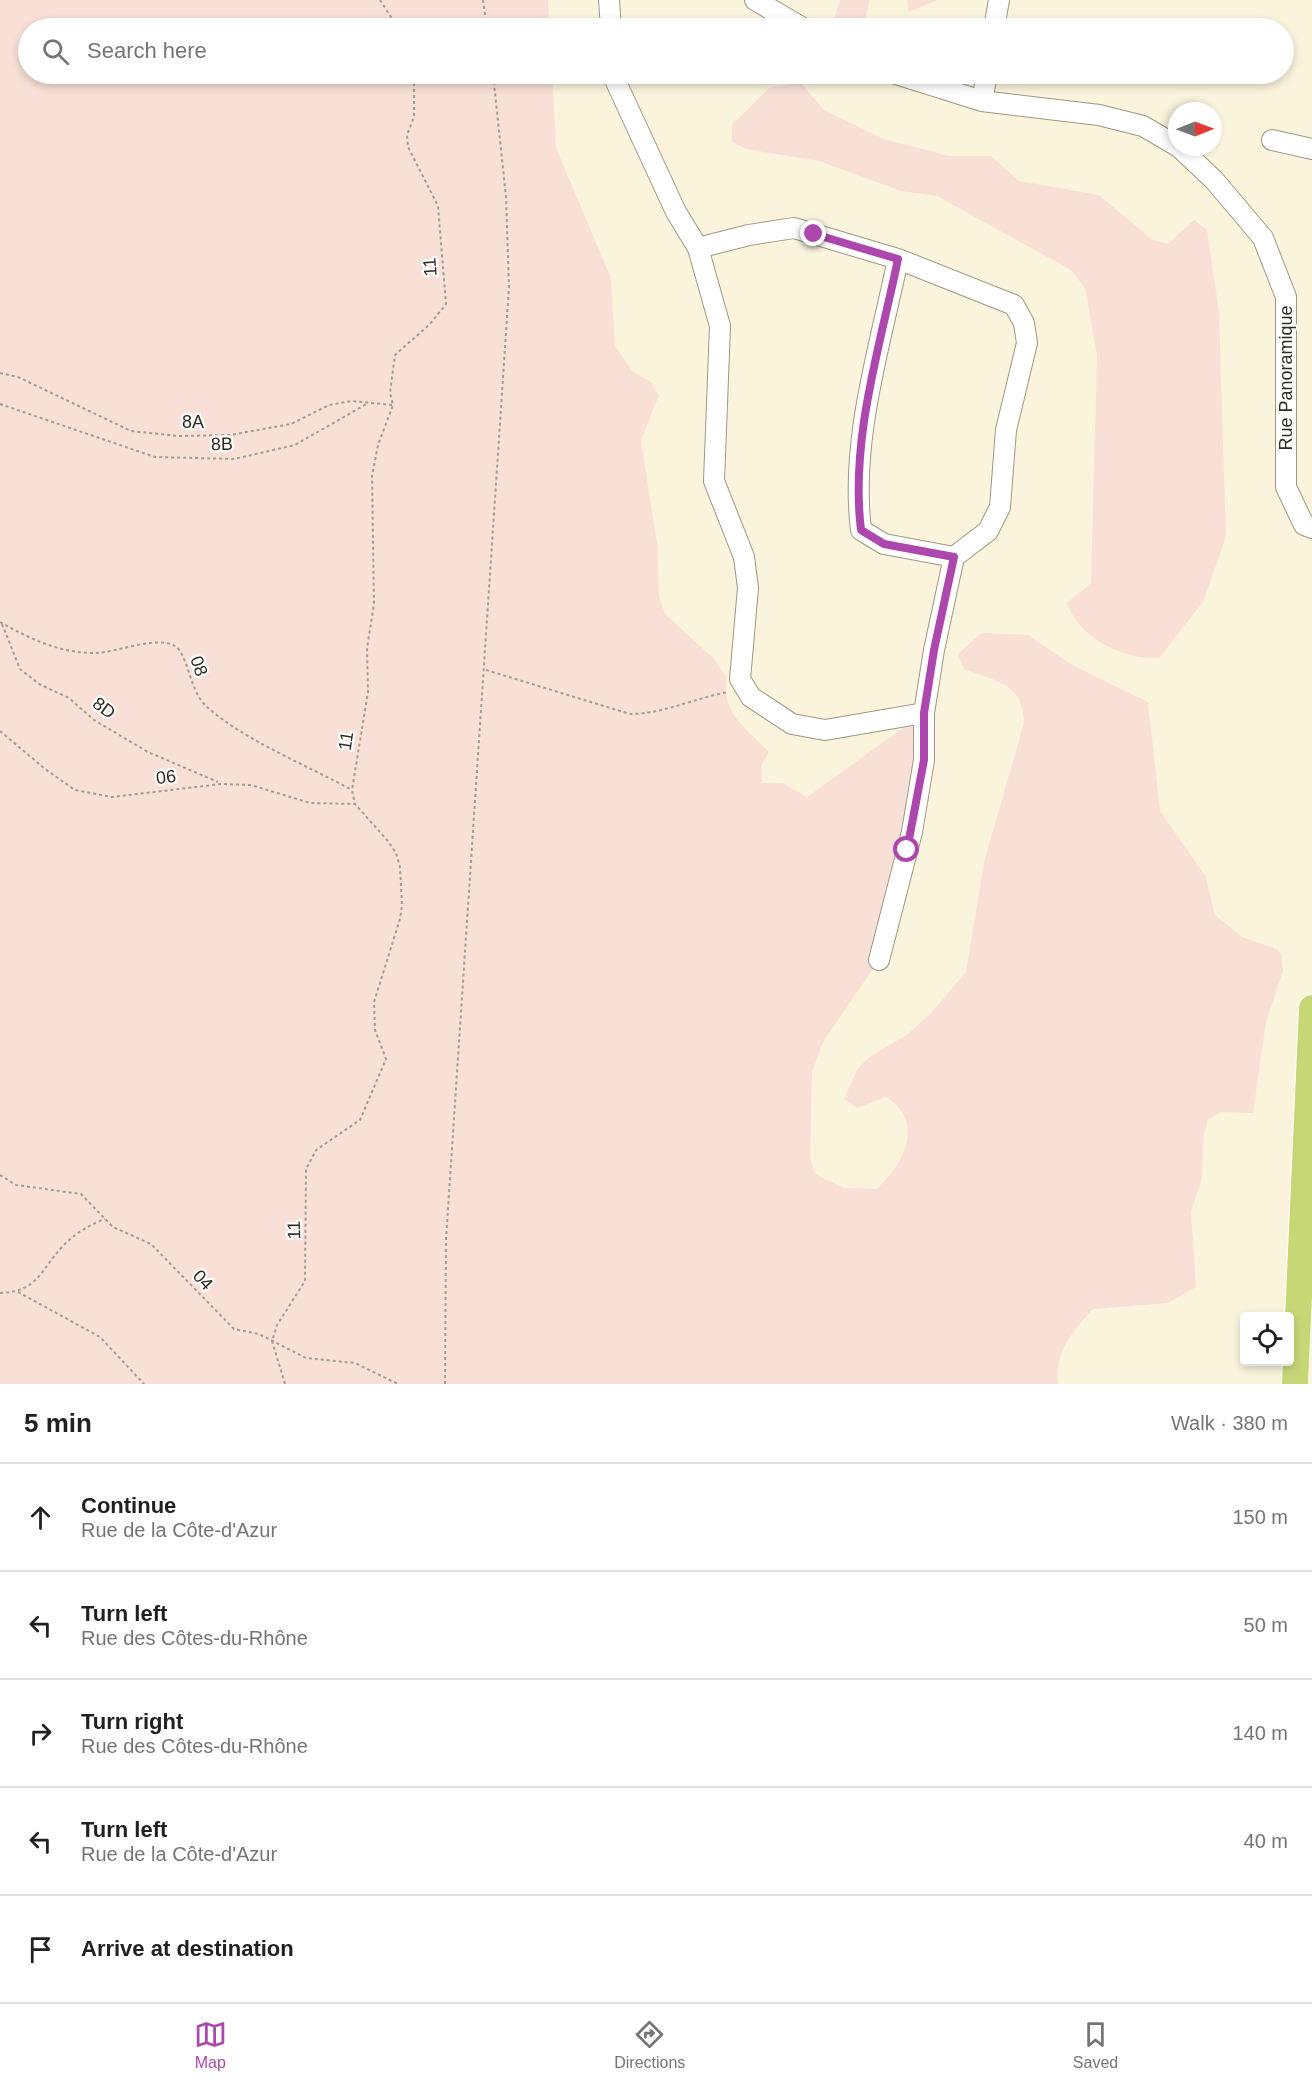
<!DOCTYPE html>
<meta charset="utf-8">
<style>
body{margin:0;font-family:Helvetica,sans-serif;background:#f2f2f2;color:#202124}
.controls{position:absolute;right:18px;bottom:18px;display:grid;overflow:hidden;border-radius:6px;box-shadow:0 3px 9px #0003}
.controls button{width:54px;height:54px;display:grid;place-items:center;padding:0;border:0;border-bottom:2px solid #e0e0e0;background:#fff;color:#202124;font:30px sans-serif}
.compass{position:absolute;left:1168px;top:102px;width:54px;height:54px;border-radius:50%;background:#fff;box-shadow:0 3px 9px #0003;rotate:89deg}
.stop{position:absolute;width:18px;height:18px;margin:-14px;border:4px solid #ac48ad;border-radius:50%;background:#fff}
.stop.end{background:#ac48ad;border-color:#fff;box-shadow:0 2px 6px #0008}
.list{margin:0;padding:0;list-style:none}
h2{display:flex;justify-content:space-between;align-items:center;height:78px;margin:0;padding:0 24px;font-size:26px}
h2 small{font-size:20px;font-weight:400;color:#757577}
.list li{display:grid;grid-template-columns:39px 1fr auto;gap:18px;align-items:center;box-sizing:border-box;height:108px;padding:0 24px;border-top:2px solid #e0e0e0}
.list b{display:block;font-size:22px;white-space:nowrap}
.list p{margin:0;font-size:20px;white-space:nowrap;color:#757577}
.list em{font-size:20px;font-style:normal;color:#757577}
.icon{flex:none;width:33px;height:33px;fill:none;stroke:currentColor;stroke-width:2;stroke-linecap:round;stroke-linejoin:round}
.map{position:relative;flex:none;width:1312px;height:1384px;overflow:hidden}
.search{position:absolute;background:#fff;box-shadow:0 3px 9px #0003;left:18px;right:18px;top:18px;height:66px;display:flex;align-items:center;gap:15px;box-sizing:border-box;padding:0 21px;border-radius:33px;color:#757577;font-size:22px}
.sheet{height:618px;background:#fff}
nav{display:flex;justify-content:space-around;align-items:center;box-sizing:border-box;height:84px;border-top:2px solid #e0e0e0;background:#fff;font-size:16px;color:#757577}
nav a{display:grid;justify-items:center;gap:3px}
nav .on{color:#ac48ad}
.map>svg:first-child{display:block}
.green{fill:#f8e0d7}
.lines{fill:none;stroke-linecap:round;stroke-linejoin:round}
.minor-casing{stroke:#9e9883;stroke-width:22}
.major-casing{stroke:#fff;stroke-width:28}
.path{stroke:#a29e8d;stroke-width:2;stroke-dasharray:3 3;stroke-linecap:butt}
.minor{stroke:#fff;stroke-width:20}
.major{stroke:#c7d776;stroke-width:26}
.route{stroke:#ac48ad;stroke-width:8}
.labels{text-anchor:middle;stroke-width:4.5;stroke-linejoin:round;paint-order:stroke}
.street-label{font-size:18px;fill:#2e2c23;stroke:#fff}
</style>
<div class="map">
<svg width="1312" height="1384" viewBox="0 0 1312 1384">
<rect width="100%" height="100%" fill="#faf4dd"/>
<!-- green -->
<path class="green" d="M0 0H548L549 28H28V74H552L556 148 611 278 615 346 633 372 650 381 659 395 641 440 657 544 659 596 665 614 714 659 727 678C721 713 746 728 769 752L761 766 762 783H783L807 797 924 713 879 960 823 1042 812 1072 810 1157 815 1174 844 1188 876 1189C905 1165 925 1120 886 1097L857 1108 844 1099 857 1070 868 1058 908 1034 932 1012 966 972 984 862 1024 723C1023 682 997 682 964 669L958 654 981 633 1028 635 1072 665 1148 702 1160 811 1206 877 1215 915 1242 937 1277 949 1281 954 1283 971 1266 1022 1253 1113 1221 1112 1208 1120 1203 1137 1202 1177 1191 1212 1196 1287 1168 1303 1093 1309C1073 1330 1054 1353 1058 1384H0Z
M840 0H870L862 28H831Z
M907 0H938L908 12Z
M801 83 824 110 884 139 949 156H991L1019 181 1099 195 1151 239 1168 244 1194 220 1207 230 1219 312 1226 537 1203 602 1159 658C1123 660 1079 638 1067 603L1091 583 1097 355 1085 288 1071 270 937 196 901 191 819 161 746 149 732 142V125L769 88Z"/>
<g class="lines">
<defs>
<path id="minor" d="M609 0 611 28
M755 0 803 28
M994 28 999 0
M616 74V82L676 212 698 248 720 326 714 481 744 557 748 588 740 679 751 697 792 724 825 730 924 713
M896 74 982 101 1099 115 1143 126 1177 146
M982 101 987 74
M1272 140 1312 149
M1179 147 1214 180 1263 238 1286 297V487L1304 525 1312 528
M698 248 749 235 794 228 898 259 1014 305 1024 323 1027 343 1006 430 1000 507 988 531 954 557 934 650 924 713V760L912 832 879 960
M898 259C880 347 850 440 861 530L884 544 954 557"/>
<path id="major" d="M1295 1384 1312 1008"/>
</defs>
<!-- minor casing -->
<use href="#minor" class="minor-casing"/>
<!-- major casing -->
<use href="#major" class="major-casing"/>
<!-- path -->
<path class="path" d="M380 0 398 28
M483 0 487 28
M0 373 18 377 131 431 179 436 230 435 291 424 329 405 352 401 392 405
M0 404 155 457 234 459 295 445 368 403
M0 622C30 639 60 653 94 653 116 653 156 635 175 646 188 654 190 692 206 706 242 739 308 766 352 790
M2 624 20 669 39 684 69 698 94 720 148 752 218 782
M486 670 630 714C663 714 695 698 728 692
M0 731 45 769 75 790 112 797 221 784 251 785 310 803 355 804
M0 1175 16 1185 81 1194 113 1227 151 1244 234 1329 259 1334 306 1358 355 1363 398 1384
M18 1292 100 1337 144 1384
M0 1293C37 1292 40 1271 62 1247 74 1234 89 1225 105 1219
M285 1384 272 1341 277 1325 305 1281 306 1169 316 1150 360 1120 386 1059 375 1030 374 1002 400 919 402 905 400 867 396 853 387 840 355 804 352 790 368 692 367 648 374 604 372 476 378 445 393 405 390 393 395 355 430 324 446 304 438 206 408 147 407 135 414 117V74
M445 1384 446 1239 509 287 506 197 493 74"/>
<!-- minor -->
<use href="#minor" class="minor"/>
<!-- major -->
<use href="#major" class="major"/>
</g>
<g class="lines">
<!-- route -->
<path class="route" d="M814 234 898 259C880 347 850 439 861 530L884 544 954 557 934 650 924 713V760L907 850"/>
</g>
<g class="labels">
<!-- street labels -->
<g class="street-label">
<text transform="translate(430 267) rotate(-94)" y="6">11</text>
<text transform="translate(1286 378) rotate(-90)" y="6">Rue Panoramique</text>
<text x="193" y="428">8A</text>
<text transform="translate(222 444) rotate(-1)" y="6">8B</text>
<text transform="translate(199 666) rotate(71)" y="6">08</text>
<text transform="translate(104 708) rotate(36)" y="6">8D</text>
<text transform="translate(346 741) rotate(-81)" y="6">11</text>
<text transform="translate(166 777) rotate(-7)" y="6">06</text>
<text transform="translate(294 1230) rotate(-91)" y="6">11</text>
<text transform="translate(203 1280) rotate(47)" y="6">04</text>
</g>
</g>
</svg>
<div class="controls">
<button><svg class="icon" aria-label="locate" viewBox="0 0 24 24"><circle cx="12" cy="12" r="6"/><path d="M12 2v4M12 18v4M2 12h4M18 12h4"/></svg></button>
</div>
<svg class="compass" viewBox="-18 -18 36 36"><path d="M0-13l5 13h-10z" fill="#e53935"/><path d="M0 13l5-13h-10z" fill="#757577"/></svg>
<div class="stop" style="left:907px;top:850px"></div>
<div class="stop end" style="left:814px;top:234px"></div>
<div class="search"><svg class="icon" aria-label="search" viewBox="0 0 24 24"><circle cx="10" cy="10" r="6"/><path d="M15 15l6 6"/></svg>Search here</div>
</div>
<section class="sheet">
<h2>5 min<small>Walk · 380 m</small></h2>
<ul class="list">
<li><svg class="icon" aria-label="ahead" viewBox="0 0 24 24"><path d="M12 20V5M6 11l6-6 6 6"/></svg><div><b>Continue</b><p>Rue de la Côte-d'Azur</p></div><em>150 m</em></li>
<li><svg class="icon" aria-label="left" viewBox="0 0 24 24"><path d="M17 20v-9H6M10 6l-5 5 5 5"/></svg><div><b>Turn left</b><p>Rue des Côtes-du-Rhône</p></div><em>50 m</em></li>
<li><svg class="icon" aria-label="right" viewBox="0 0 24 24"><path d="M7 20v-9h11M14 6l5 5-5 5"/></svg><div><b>Turn right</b><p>Rue des Côtes-du-Rhône</p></div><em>140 m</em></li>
<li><svg class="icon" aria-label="left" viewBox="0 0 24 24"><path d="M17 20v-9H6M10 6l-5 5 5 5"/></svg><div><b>Turn left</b><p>Rue de la Côte-d'Azur</p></div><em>40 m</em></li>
<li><svg class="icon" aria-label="arrive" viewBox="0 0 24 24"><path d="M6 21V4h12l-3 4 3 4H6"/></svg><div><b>Arrive at destination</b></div></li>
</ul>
</section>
<nav>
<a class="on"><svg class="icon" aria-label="map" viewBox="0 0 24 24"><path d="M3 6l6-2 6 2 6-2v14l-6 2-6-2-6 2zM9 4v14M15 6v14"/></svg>Map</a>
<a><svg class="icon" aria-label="directions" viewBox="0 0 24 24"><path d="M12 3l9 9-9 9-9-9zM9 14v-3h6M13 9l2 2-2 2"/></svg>Directions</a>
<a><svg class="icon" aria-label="saved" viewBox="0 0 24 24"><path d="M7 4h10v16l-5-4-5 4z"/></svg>Saved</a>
</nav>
